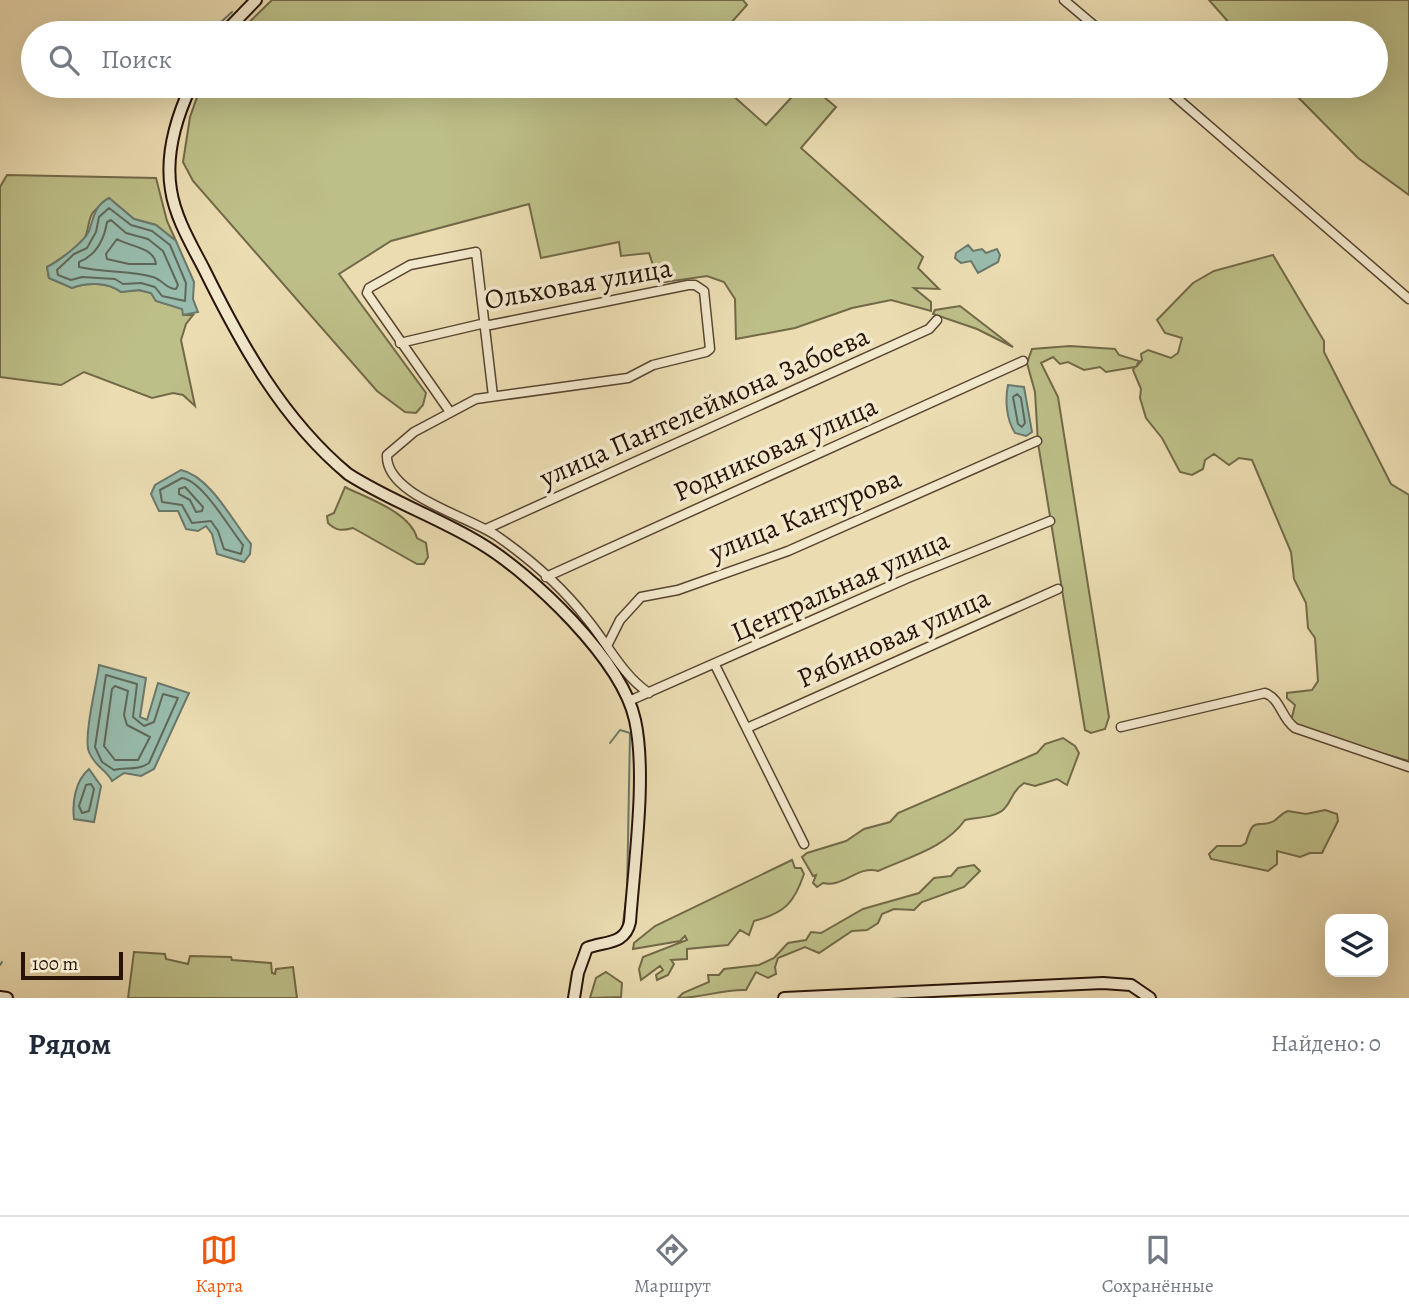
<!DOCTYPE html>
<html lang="ru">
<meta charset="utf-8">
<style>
body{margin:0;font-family:Alegreya,serif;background:#f2f2f3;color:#1f2937}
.controls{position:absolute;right:21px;bottom:21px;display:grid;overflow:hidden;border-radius:14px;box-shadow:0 7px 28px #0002}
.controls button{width:63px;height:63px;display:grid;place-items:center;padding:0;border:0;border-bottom:2px solid #e0e1e3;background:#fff;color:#1f2937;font:35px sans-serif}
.scale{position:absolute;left:21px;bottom:18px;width:102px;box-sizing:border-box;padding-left:7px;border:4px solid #281308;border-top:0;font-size:19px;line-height:24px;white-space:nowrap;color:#281308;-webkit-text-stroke:5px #f2e8cc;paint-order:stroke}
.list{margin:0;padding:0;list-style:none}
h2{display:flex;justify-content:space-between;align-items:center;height:91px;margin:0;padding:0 28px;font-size:30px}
h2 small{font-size:23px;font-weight:400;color:#747a83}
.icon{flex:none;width:38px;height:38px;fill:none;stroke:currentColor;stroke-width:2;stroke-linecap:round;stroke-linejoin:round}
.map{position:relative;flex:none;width:1409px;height:998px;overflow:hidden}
.search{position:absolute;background:#fff;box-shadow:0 7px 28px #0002;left:21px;right:21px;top:21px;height:77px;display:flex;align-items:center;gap:18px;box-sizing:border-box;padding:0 24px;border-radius:38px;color:#747a83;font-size:26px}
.sheet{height:217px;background:#fff}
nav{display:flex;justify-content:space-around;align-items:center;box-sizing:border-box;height:98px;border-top:2px solid #e0e1e3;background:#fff;font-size:19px;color:#747a83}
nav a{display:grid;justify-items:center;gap:4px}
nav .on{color:#ea580c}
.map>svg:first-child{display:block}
.green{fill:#bdbf88;stroke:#726948;stroke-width:2}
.water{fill:#98bcad;stroke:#6b786b;stroke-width:2}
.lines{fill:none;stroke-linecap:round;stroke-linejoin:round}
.shore{stroke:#60685a;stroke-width:2}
.stream{stroke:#6b786b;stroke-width:2}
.street-casing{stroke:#594532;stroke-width:11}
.secondary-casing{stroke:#281308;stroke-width:14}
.street{stroke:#f2e8cc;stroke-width:8}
.secondary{stroke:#f2e8cc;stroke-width:10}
.labels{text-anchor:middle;stroke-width:7;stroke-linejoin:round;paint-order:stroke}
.street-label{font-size:28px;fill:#281308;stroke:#f2e8cc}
</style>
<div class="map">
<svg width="1409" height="998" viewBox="0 0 1409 998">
<rect width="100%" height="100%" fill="#ebdcb1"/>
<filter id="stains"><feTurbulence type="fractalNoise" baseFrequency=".00286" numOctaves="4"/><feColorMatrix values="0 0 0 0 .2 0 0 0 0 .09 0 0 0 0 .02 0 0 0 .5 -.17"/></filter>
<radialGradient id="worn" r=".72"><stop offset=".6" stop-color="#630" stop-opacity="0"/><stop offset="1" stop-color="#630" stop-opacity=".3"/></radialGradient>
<!-- green -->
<path class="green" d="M272 0H743L747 5 722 33H238Z
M1209 0H1409V195L1358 158 1287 86H1376V33H1238Z
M201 86H722L766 125 802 86H811L836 107 801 148 923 257 918 268 939 289 914 288 931 302V311L891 300 852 308 795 328 736 339 735 299 724 282 707 276 659 283 649 253 621 256 619 242 541 258 529 204 391 241 339 274 426 393 423 405 416 413 405 412 377 391 193 181 183 162 190 117Z
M7 175 156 178 167 221 176 241 156 225 134 219 109 198C104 203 95 209 92 214 87 223 89 233 83 241 79 246 53 264 47 267L49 278 72 288C86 282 108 282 121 292L139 290 151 293 156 301 183 309 184 315H193L186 324 181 340 195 406 183 395 173 393 152 398 84 372 61 385 0 377V187Z
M1273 255 1324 341V352L1391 484 1409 495V761L1298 729 1291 721 1295 705 1287 698V693L1312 690 1318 681 1315 638 1308 628 1306 603 1294 579 1291 552 1252 460 1239 458 1229 465 1214 454 1205 460 1203 469 1192 475 1180 472 1162 438 1146 418 1140 398 1141 389 1133 370 1135 367 1106 372 1100 367 1084 370 1068 362 1060 364 1053 357 1041 363 1058 397 1109 717 1105 729 1091 733 1085 730 1038 443 1035 392 1027 363 1032 349 1070 346 1115 349 1119 355 1139 361 1136 367 1142 360 1141 354 1148 350 1171 358 1178 353 1182 338 1165 333 1157 320 1193 283 1214 271Z
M960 306 1013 347 977 329 933 314 935 310Z
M345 487C367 498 410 512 417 538L426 543 428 557 424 564H417L353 528C342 531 336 531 328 523L327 516 334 513Z
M1063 738 1075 746 1079 753 1067 785 1057 779 1035 786 1024 783C1010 793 1013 800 1004 809 995 818 977 817 965 820 945 848 909 857 878 871 858 865 843 888 823 883L817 887 813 883 816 875 813 876 802 857 807 853 846 841 864 829 890 822 898 813 1037 753 1045 744Z
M1325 810 1337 814 1338 821 1322 853H1310L1300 857 1277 851V864L1268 871 1211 859 1209 854 1217 846H1241L1246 843C1254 813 1258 830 1274 821 1280 817 1281 813 1288 811L1306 814Z
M792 860 795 868H801L804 874C794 903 785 913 754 921L749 935 740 930 728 945 687 949V959L671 960 674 964 668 975 657 980 656 975 663 970 660 966 641 980 639 969 643 957 687 940 685 936 680 941 633 949 634 943 655 926Z
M974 865 980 871 964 887 922 902 914 910 894 909 882 914 878 923 867 930 852 931 819 953 805 947 778 958 775 967 776 974 768 978 756 972 746 990C722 989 703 998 678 998L683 993 709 982 708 975H719L724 969 759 965 774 958 788 943 806 940 811 932 821 933 863 909 919 893 934 878 951 876 958 868Z
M134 952 165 954 166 959 188 964 190 956 231 957 232 960 271 963 272 973 275 974 276 969 293 967 297 998H128Z
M606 972 622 983 621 997 590 998 596 978Z"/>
<!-- water -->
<path class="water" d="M109 198 134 219 156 225 176 241 194 282 193 299 198 312 183 315 182 309 156 301 151 293 139 290 121 292C108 282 86 282 72 288L49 278 47 267C58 262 84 242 89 231 94 217 94 206 109 198Z
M968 245 973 251 982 249 986 253 997 249 1000 255 998 262 978 273 971 261 961 263 955 258 956 253Z
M1008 385 1024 387 1032 432 1026 436 1015 433C1006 419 1005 399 1008 385Z
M181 470C210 476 233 522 251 544L250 554 244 562 217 554 212 534 206 526 198 531 186 529 178 511H159L151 494 155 485Z
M99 665 146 678 140 717 147 720 158 683 189 693 154 769 141 776 124 773 112 781C107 770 95 767 89 752 83 737 97 683 99 665Z
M89 769 101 786 94 822 74 819C72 803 75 781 89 769Z"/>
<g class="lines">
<!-- shore -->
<path class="shore" d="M109 208 131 225 152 231 170 245 186 283 185 301 162 296 155 287 141 283 123 284 115 279 82 277 71 280 58 275 57 270 74 254 87 248 96 232 99 217Z
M111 220 126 233 148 239 163 251 178 285 176 289C166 289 163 280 153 277 129 270 103 273 79 267V262C97 255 104 240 107 222Z
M117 239C130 247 154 247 156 264H129L107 259 106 254Z
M1017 394 1021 398 1025 423 1022 427 1018 424 1013 397Z
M182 478C203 481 229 528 243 545L241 554 224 549 218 531 211 521 192 523 182 505 162 502 160 490Z
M185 487 203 507 202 511 196 512 190 500 179 494V489Z
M106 675 137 684 133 717 144 726 154 722 163 694 178 698 149 763C138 771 126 767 114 770L102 762 95 747Z
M115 686 128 691 124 715 127 725 150 737 138 760H115L104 746 112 689Z
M91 784 94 789 89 811 82 813 79 806 86 785Z"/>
<!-- stream -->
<path class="stream" d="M209 33 232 12
M610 743 620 730 630 733 627 894 623 923
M0 965 2 962"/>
<defs>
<path id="street" d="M1064 0 1103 33
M1163 86 1409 299
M400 343 481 324 490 325 688 285H695L704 291 710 349 706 352 653 365 628 378 476 399 414 432 387 455C385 495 468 516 497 536 530 559 563 588 587 619 607 643 622 675 649 693
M450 412 367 293 369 288 410 265 476 252 493 396
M486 529 929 329 937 320
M546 577 1023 361
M608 644 620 620 641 597 678 590 788 551 1037 441
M715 665 804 844
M629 701 908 578 1050 521
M1121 727 1265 693C1281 699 1281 718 1295 728L1409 767
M747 728 1058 589"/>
<path id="secondary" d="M224 33 256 0
M191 86C176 118 165 154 171 190 175 217 191 244 204 269 241 344 282 419 348 474 390 501 437 517 480 543 532 574 622 660 635 720 647 774 634 865 630 922 625 945 605 941 587 948L578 973 574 998
M0 997 7 998
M784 998 1103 983 1131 985 1150 998"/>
</defs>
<!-- street casing -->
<use href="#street" class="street-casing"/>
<!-- secondary casing -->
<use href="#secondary" class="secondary-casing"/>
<!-- street -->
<use href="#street" class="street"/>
<!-- secondary -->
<use href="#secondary" class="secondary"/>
</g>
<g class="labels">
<!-- street labels -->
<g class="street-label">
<text transform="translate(578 283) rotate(-10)" y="10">Ольховая улица</text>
<text transform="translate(704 406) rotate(-24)" y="10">улица Пантелеймона Забоева</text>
<text transform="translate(775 448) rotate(-24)" y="10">Родниковая улица</text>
<text transform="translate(805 514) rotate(-22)" y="10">улица Кантурова</text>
<text transform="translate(840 585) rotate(-24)" y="10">Центральная улица</text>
<text transform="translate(893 637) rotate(-24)" y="10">Рябиновая улица</text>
</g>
</g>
<rect width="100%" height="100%" filter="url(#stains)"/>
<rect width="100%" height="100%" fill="url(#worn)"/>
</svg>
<div class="controls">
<button><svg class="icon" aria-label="layers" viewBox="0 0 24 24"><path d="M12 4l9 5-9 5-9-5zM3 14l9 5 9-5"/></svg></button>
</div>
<div class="scale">100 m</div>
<div class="search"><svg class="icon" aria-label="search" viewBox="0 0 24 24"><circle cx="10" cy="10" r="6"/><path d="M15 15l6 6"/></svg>Поиск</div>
</div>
<section class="sheet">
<h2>Рядом<small>Найдено: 0</small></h2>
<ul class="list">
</ul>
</section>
<nav>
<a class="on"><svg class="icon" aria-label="map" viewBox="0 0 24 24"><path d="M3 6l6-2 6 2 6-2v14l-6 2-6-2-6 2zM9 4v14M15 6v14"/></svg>Карта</a>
<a><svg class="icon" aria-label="directions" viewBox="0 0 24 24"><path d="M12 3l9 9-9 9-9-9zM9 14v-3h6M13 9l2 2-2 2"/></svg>Маршрут</a>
<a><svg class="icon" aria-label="saved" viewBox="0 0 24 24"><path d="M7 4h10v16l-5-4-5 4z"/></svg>Сохранённые</a>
</nav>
